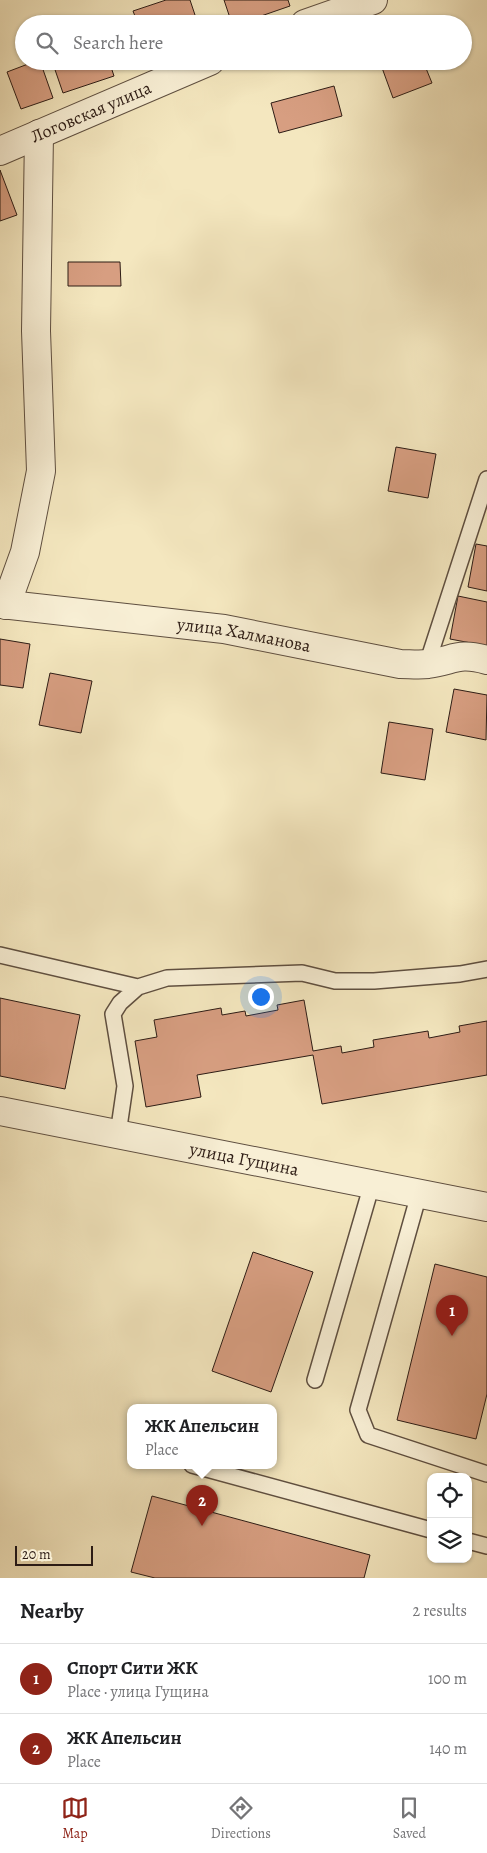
<!DOCTYPE html>
<meta charset="utf-8">
<style>
body{margin:0;font-family:Alegreya,serif;background:#f2f2f2;color:#202124}
.controls{position:absolute;right:15px;bottom:15px;display:grid;overflow:hidden;border-radius:10px;box-shadow:0 1px 4px #0004}
.controls button{width:45px;height:45px;display:grid;place-items:center;padding:0;border:0;border-bottom:1px solid #e0e0e0;background:#fff;color:#202124;font:25px sans-serif}
.scale{position:absolute;left:15px;bottom:12px;width:78px;box-sizing:border-box;padding-left:5px;border:2px solid #2d1c15;border-top:0;font-size:14px;line-height:18px;white-space:nowrap;color:#2d1c15;-webkit-text-stroke:4px #f8efd5;paint-order:stroke}
.you{position:absolute;left:260px;top:996px;width:18px;height:18px;margin:-12px;border:4px solid #fff;border-radius:50%;background:#1a73e8;box-shadow:0 0 0 8px #1a73e833}
.badge{display:grid;place-items:center;width:32px;height:32px;border-radius:50%;background:#8f2418;color:#fff;font-size:16px;font-weight:700}
.pin{position:absolute;translate:-50% -41px;filter:drop-shadow(0 1px 2px #0008)}
.pin::after{content:'';position:absolute;top:26px;width:18px;height:15px;background:inherit;clip-path:polygon(0 0,100% 0,50% 100%)}
.popup{position:absolute;left:127px;top:1404px;width:150px;height:65px;box-sizing:border-box;display:grid;place-content:center;border-radius:10px;background:#fff;filter:drop-shadow(0 1px 4px #0005);font-size:16px;white-space:nowrap;color:#757577}
.popup b{font-size:19px;color:#202124}
.popup::after{content:'';position:absolute;left:50%;top:100%;margin-left:-10px;border:10px solid transparent;border-top-color:#fff}
.list{margin:0;padding:0;list-style:none}
h2{display:flex;justify-content:space-between;align-items:center;height:65px;margin:0;padding:0 20px;font-size:21px}
h2 small{font-size:16px;font-weight:400;color:#757577}
.list li{display:grid;grid-template-columns:32px 1fr auto;gap:15px;align-items:center;box-sizing:border-box;height:70px;padding:0 20px;border-top:1px solid #e0e0e0}
.list b{display:block;font-size:19px;white-space:nowrap}
.list p{margin:0;font-size:16px;white-space:nowrap;color:#757577}
.list em{font-size:16px;font-style:normal;color:#757577}
.icon{flex:none;width:28px;height:28px;fill:none;stroke:currentColor;stroke-width:2;stroke-linecap:round;stroke-linejoin:round}
.map{position:relative;flex:none;width:487px;height:1578px;overflow:hidden}
.search{position:absolute;background:#fff;box-shadow:0 1px 4px #0004;left:15px;right:15px;top:15px;height:55px;display:flex;align-items:center;gap:12px;box-sizing:border-box;padding:0 18px;border-radius:28px;color:#757577;font-size:19px}
.sheet{height:205px;background:#fff}
nav{display:flex;justify-content:space-around;align-items:center;box-sizing:border-box;height:70px;border-top:1px solid #e0e0e0;background:#fff;font-size:14px;color:#757577}
nav a{display:grid;justify-items:center;gap:2px}
nav .on{color:#8f2418}
.map>svg:first-child{display:block}
.building{fill:#d79e81;stroke:#2d1c15}
.lines{fill:none;stroke-linecap:round;stroke-linejoin:round}
.lane-casing{stroke:#5f4f40;stroke-width:18}
.street-casing{stroke:#5f4f40;stroke-width:30}
.lane{stroke:#f8efd5;stroke-width:15}
.street{stroke:#f8efd5;stroke-width:28}
.labels{text-anchor:middle;stroke-width:4;stroke-linejoin:round;paint-order:stroke}
.street-label{font-size:18px;fill:#2d1c15;stroke:#f8efd5}
</style>
<div class="map">
<svg width="487" height="1578" viewBox="0 0 487 1578">
<rect width="100%" height="100%" fill="#f4e7bf"/>
<filter id="stains"><feTurbulence type="fractalNoise" baseFrequency=".004" numOctaves="4"/><feColorMatrix values="0 0 0 0 .2 0 0 0 0 .09 0 0 0 0 .02 0 0 0 .5 -.17"/></filter>
<radialGradient id="worn" r=".72"><stop offset=".6" stop-color="#630" stop-opacity="0"/><stop offset="1" stop-color="#630" stop-opacity=".3"/></radialGradient>
<!-- building -->
<path class="building" d="M166 0H190L198 24H138L133 11Z
M224 0H288L290 6 238 24H232Z
M36 61H40L53 98 21 109 7 72Z
M52 61H109L114 76 63 93Z
M391 61H423L432 83 393 98 381 65Z
M334 86 342 116 279 133 271 103Z
M0 170 17 215 0 221Z
M68 262H120L121 286H68Z
M396 447 436 454 428 498 388 491Z
M476 544 487 546V591L468 587Z
M458 596 487 602V646L450 639Z
M0 639 30 644 23 688 0 685Z
M50 673 92 681 81 733 39 725Z
M454 689 487 695 486 740 446 732Z
M389 722 433 729 425 780 381 773Z
M0 998 80 1015 65 1089 0 1076Z
M304 1000 313 1051 341 1046 342 1053 374 1047 373 1040 428 1031 429 1038 460 1032 459 1026 487 1021V1075L322 1104 313 1055 197 1075 201 1097 146 1107 135 1041 157 1037 154 1020 221 1008 222 1015 245 1011 246 1016 278 1010 277 1005Z
M253 1252 313 1272 271 1392 212 1371Z
M435 1264 487 1277V1394L476 1439 397 1420Z
M152 1496 370 1555 364 1578H155L131 1572Z"/>
<g class="lines">
<defs>
<path id="lane" d="M427 664 487 479
M0 955 138 987
M118 1134 125 1086 113 1014 120 1003 138 987 167 978 302 973 335 981H374L460 974 487 969
M419 1194 358 1410 368 1435 487 1474
M315 1380 372 1184
M192 1465 431 1530
M468 1541 487 1546"/>
<g id="street">
<path d="M305 24 373 0"/>
<path id="s1" d="M0 151 210 61"/>
<path id="s2" d="M0 604 224 629 400 664C409 664 419 665 428 664 455 660 458 652 487 660"/>
<path d="M6 605 25 552 41 471 36 331 39 134"/>
<path id="s3" d="M0 1111 487 1207"/>
</g>
</defs>
<!-- lane casing -->
<use href="#lane" class="lane-casing"/>
<!-- street casing -->
<use href="#street" class="street-casing"/>
<!-- lane -->
<use href="#lane" class="lane"/>
<!-- street -->
<use href="#street" class="street"/>
</g>
<g class="labels">
<!-- street labels -->
<g class="street-label">
<text dy="6" stroke="none"><textPath href="#s1" startOffset="99">Логовская улица</textPath></text>
<text dy="6" stroke="none"><textPath href="#s2" startOffset="246">улица Халманова</textPath></text>
<text dy="6" stroke="none"><textPath href="#s3" startOffset="249">улица Гущина</textPath></text>
</g>
</g>
<rect width="100%" height="100%" filter="url(#stains)"/>
<rect width="100%" height="100%" fill="url(#worn)"/>
</svg>
<div class="controls">
<button><svg class="icon" aria-label="locate" viewBox="0 0 24 24"><circle cx="12" cy="12" r="6"/><path d="M12 2v4M12 18v4M2 12h4M18 12h4"/></svg></button>
<button><svg class="icon" aria-label="layers" viewBox="0 0 24 24"><path d="M12 4l9 5-9 5-9-5zM3 14l9 5 9-5"/></svg></button>
</div>
<div class="scale">20 m</div>
<div class="you"></div>
<div class="pin badge" style="left:452px;top:1336px">1</div>
<div class="pin badge" style="left:202px;top:1526px">2</div>
<div class="popup"><b>ЖК Апельсин</b>Place</div>
<div class="search"><svg class="icon" aria-label="search" viewBox="0 0 24 24"><circle cx="10" cy="10" r="6"/><path d="M15 15l6 6"/></svg>Search here</div>
</div>
<section class="sheet">
<h2>Nearby<small>2 results</small></h2>
<ul class="list">
<li><span class="badge">1</span><div><b>Спорт Сити ЖК</b><p>Place · улица Гущина</p></div><em>100 m</em></li>
<li><span class="badge">2</span><div><b>ЖК Апельсин</b><p>Place</p></div><em>140 m</em></li>
</ul>
</section>
<nav>
<a class="on"><svg class="icon" aria-label="map" viewBox="0 0 24 24"><path d="M3 6l6-2 6 2 6-2v14l-6 2-6-2-6 2zM9 4v14M15 6v14"/></svg>Map</a>
<a><svg class="icon" aria-label="directions" viewBox="0 0 24 24"><path d="M12 3l9 9-9 9-9-9zM9 14v-3h6M13 9l2 2-2 2"/></svg>Directions</a>
<a><svg class="icon" aria-label="saved" viewBox="0 0 24 24"><path d="M7 4h10v16l-5-4-5 4z"/></svg>Saved</a>
</nav>
